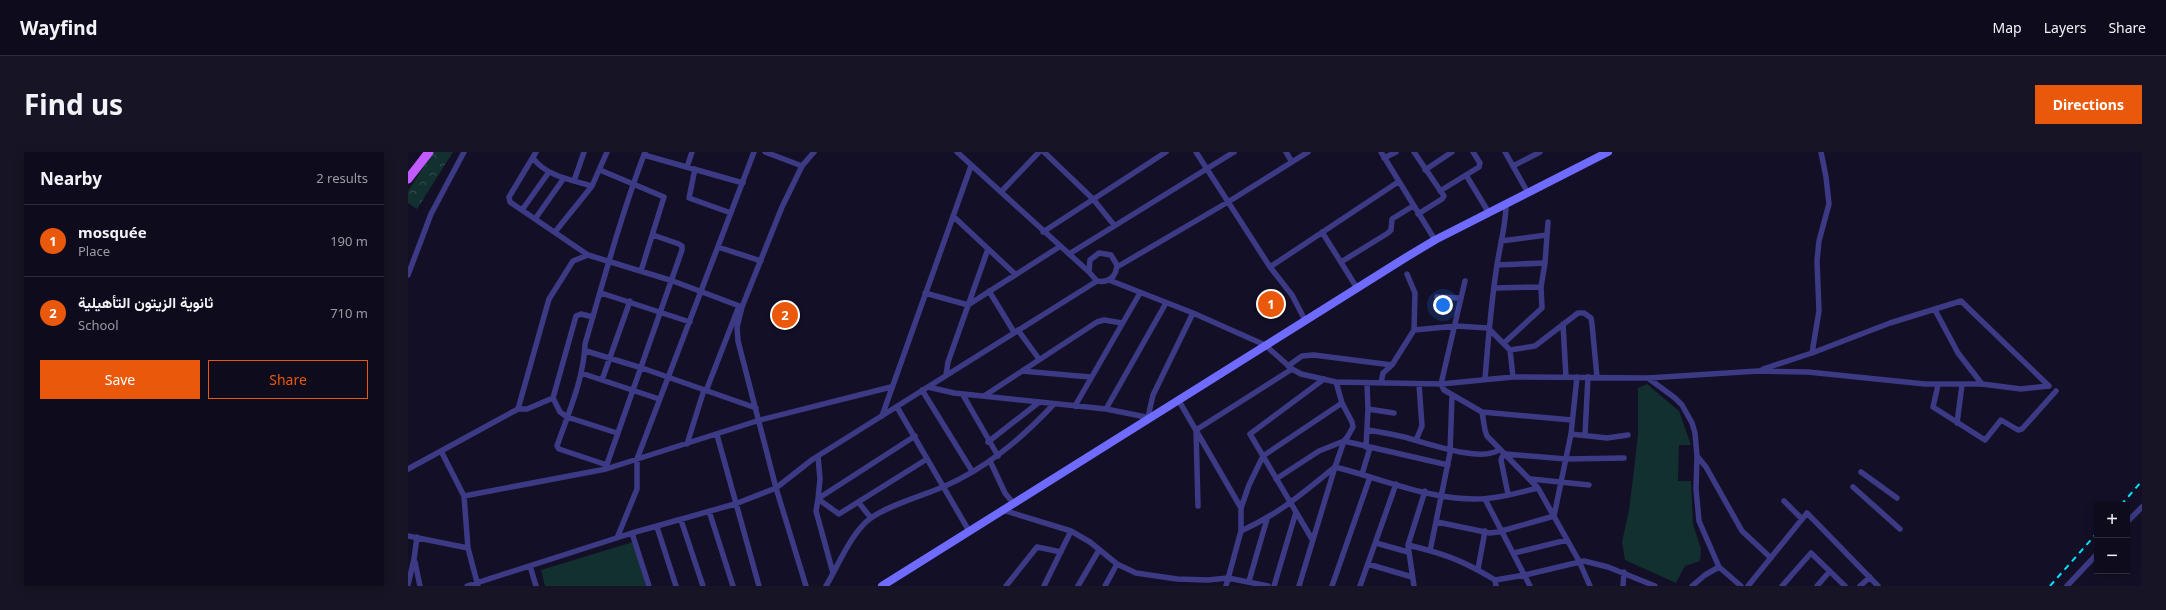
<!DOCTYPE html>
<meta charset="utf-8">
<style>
body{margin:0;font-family:"Noto Sans",Vazirmatn,sans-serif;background:#171425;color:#f1f3f6}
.controls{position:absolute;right:12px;bottom:12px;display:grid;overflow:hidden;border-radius:0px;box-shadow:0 2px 10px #0003}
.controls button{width:36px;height:36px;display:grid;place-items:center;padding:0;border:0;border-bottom:1px solid #2e2b3b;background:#0e0b1c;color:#f1f3f6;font:20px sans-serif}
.you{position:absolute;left:1035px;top:153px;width:14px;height:14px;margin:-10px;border:3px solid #fff;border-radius:50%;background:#1a73e8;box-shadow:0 0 0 6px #1a73e833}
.badge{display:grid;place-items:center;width:26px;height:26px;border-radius:50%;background:#ea580c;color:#fff;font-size:13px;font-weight:700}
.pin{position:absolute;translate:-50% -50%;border:2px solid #fff;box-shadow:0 1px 4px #0006}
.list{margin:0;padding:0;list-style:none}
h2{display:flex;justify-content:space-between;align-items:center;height:52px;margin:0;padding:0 16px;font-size:17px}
h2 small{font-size:13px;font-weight:400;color:#9b9ba3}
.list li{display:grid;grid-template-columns:26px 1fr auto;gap:12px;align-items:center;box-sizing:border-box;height:72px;padding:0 16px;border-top:1px solid #2e2b3b}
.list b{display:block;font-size:15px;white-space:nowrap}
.list p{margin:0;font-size:13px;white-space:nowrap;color:#9b9ba3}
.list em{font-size:13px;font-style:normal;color:#9b9ba3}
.actions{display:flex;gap:8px;padding:12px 16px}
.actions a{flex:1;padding:9px 0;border:1px solid #ea580c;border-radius:0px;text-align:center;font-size:14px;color:#ea580c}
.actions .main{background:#ea580c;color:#fff}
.map{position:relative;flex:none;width:1734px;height:434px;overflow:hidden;border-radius:0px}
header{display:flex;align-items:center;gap:24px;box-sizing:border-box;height:56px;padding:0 20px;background:#0e0b1c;border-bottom:1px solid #2e2b3b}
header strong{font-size:19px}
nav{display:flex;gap:22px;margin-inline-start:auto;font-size:14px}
.intro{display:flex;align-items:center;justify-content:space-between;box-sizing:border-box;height:96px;padding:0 24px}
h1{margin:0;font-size:28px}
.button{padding:10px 18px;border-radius:0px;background:#ea580c;color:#fff;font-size:14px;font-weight:700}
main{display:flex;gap:24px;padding:0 24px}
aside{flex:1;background:#0e0b1c;border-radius:0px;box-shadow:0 2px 10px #0003}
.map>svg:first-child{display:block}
.green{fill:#12302f}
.forest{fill:url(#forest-crowns)}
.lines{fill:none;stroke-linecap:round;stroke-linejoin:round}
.minor{stroke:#3d3a85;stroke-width:5.5}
.secondary{stroke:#6f6bff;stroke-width:8}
.primary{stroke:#c25bff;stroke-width:9}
.rail{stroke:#00e5ff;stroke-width:2;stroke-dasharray:6 5;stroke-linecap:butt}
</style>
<header>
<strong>Wayfind</strong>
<nav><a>Map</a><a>Layers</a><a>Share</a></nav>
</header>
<div class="intro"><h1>Find us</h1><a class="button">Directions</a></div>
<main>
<aside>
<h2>Nearby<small>2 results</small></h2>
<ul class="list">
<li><span class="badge">1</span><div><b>mosquée</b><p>Place</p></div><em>190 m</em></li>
<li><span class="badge">2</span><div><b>ثانوية الزيتون التأهيلية</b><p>School</p></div><em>710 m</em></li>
</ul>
<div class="actions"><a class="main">Save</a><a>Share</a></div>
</aside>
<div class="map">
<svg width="1734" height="434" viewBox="0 0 1734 434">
<defs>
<pattern id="forest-crowns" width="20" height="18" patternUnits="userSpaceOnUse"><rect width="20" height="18" fill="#12302f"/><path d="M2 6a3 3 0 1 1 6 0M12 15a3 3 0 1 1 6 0" fill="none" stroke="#344d4e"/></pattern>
</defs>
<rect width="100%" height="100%" fill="#130f26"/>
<!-- green -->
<path class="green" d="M1239 232 1271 259 1283 293H1271L1270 329H1283L1285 372 1293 397 1292 409 1277 414 1268 431 1217 408 1214 390 1221 358 1226 318 1230 282V236Z
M225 390 238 434H137L133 418Z"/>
<!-- forest -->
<path class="forest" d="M25 0H45L9 57 0 51V39Z"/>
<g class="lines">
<!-- minor -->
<path class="minor" d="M128 0 101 45 102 50 180 103 265 129 334 155
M357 0 394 14
M549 0 681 120
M636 0 685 47 706 73
M788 0 862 115 884 143 897 168
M878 0 884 10
M973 0 1027 88
M1006 0 1036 44 1034 47 1010 62
M1097 0 1120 41
M236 3 335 31
M125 6C138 24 163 28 184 34
M976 6 988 0
M1105 14 1132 0
M279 15 284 0
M287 17 281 46 323 61
M192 18 256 45 233 119
M1017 18 1044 0
M1058 23 1081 61
M166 29 176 0
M1032 39 1071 15 1072 11 1065 0
M593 40 631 0
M114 58 141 20
M545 64 607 122
M127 67 156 26
M147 80 184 34 199 0
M635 80 758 0
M914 80 949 136
M1093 89 1139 83
M310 95 353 109
M661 102 826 0
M933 110 980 81 983 78 984 67 1005 54
M1089 113 1137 111
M709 115 820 50 900 0
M862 115 990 30
M999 122 1007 141 1006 178
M0 123 23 62 56 0
M701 128 785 161 857 193 884 217 893 222 928 230 1033 232 1105 225 1240 226 1350 219 1400 220 1517 232H1574L1613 237 1641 234
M1057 129 1033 232 1036 238 1074 260 1164 268
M1086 136 1133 135
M581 139 606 180
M193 141 282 170
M517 141 560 153 651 95
M1029 145 1053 146
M1527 158 1550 201 1574 232
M185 165 173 162 168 164 145 246 152 260 159 265 209 281
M1155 172 1158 225
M610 178 631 207
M1096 191 1134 156 1133 135 1137 111 1140 70
M1102 198 1127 194 1170 161H1176L1183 166 1184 172 1189 225
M178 199 234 216 348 256
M1404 201 1411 159 1409 109 1411 89 1421 52 1418 25 1413 0
M880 214 894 204 906 203 984 213
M1355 217 1404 201 1482 171 1553 149 1641 234
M614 219 682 225
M173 221 251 247
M538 223 540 210 580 97
M1240 226 1267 246 1274 253 1284 271 1287 281 1289 304 1288 337 1291 369 1311 415 1333 434
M1077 227C1080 189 1083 151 1089 113 1092 93 1098 73 1098 52
M194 228 222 149
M973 231 975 221 984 213 1006 178 1048 174 1080 176 1102 198 1105 225
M1530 233 1525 255 1577 288 1593 268 1610 278 1614 277 1648 239
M520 235 546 241 698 257 743 266
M514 238 564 319
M298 239 331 154
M555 243 590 304
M576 244 689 170 696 168 714 171
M771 249 833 356
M667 254 732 141
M489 255 561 379
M110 257 141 147 165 109 180 103
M698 257 758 151
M960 257 986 261
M1074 260 1077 278 1079 284 1130 336 1171 409 1182 434
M474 264 563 14
M740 265 745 243 785 161
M1549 271 1554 233
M960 278C972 280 984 282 996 285 1016 290 1075 312 1092 297
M1163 282 1199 286 1220 283
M309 283 351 434
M1177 283 1180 225
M1008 288 1014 274 1011 232
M580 290 630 251
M279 292 296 238
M958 295 960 257 959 231
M33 299 56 344 60 396 70 434
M410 304 412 327 410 347 431 362 519 307
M1289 304 1298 315 1334 379 1363 406
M582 309 597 341 606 352
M199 313 151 297 149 294C160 262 176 226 177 192 196 127 213 63 237 0
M198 315 274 98V94L271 92 245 83
M0 317 110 257H119L145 246
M1453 320 1489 346
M954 322 962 296
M868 327 911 299 936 289 1040 313
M1123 327 1181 333
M1445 335 1492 377
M1100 342 1093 308 1094 305 1098 302 1158 307 1216 306
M56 344 198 317 352 268 483 235
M411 346 507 284
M410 347 408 359 425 421
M1077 347 1122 434
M1376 349 1394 367
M451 351 463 366
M790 354 788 278 884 217
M595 358 663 379 682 390 709 412 728 421 769 427 800 428 820 426 860 434
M301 359 325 434
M273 368 295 434
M1029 370 1082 381 1090 380 1146 364 1163 282 1169 225
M1719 370 1734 355
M249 375 268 434
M833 379C871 362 895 341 927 315 972 326 1019 347 1067 347 1088 347 1110 341 1130 336
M224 381 241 434
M0 384 60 396
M209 386 229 337V307L346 0
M904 387 842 282 916 227
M968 391 1000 400
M1000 393C1037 402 1054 408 1087 428L1117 423 1176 409 1200 415 1247 434
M1022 399 1042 301 1044 243
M1106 401 1159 388
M7 410 12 434
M960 412 1004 425
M122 414 128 434
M1070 417 1077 379
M1087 428 1088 434
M841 429 859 367
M0 433 6 407 9 385
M59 434 224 381 327 352 368 336 405 307 689 129C701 131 708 125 709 113L703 103 691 101 682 108 681 120 689 129
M398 434 368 336 330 189 329 175 334 155 374 55 394 14 406 0
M418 434C430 414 444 379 463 366 481 353 514 344 535 335 579 316 614 286 646 252
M598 434 629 395 653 400
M636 434 663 379
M670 434 691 398
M697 434 709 412
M818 434 833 379V356L841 333 855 304 934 251
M866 434 888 360
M891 434 927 315 936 289 940 284 945 275 944 270 934 251 928 230
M924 434 962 325
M952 434 988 332
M1006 434 1000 393 1017 339
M1215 434 1216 420
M1284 434 1297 423 1311 415
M1340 434 1399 361 1470 434
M1374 434 1403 401 1437 434
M1409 434 1422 419
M1452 434 1462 425
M1659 434 1689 402"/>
<!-- secondary -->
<path class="secondary" d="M474 434 997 106 1027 88 1200 0"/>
<!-- primary -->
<path class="primary" d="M0 27 21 0"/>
<!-- rail -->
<path class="rail" d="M1713 353 1734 329
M1642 434 1689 381"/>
</g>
</svg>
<div class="controls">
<button>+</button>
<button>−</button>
</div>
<div class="you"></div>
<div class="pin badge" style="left:863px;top:152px">1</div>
<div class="pin badge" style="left:377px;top:163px">2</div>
</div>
</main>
